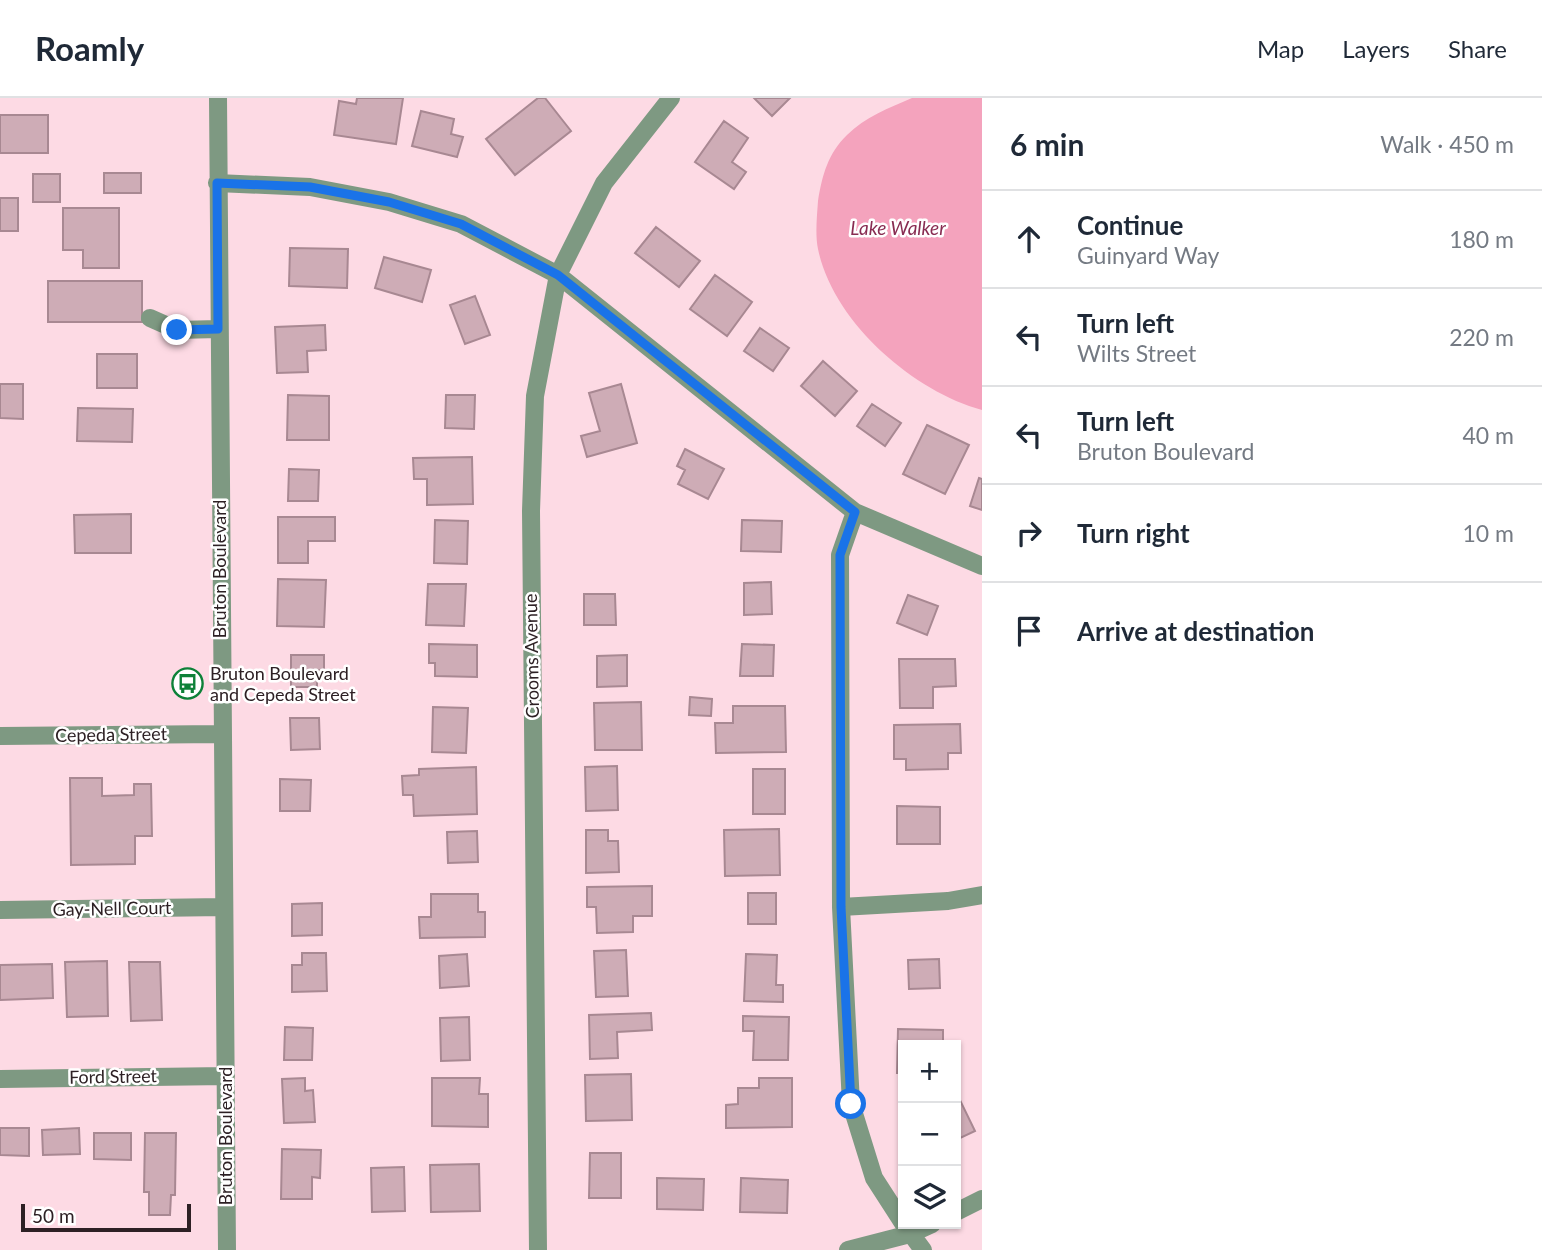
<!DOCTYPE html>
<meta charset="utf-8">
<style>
body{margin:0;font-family:Lato,sans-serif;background:#f6f6f7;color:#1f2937}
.controls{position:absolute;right:21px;bottom:21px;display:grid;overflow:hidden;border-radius:0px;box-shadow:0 2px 5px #0004}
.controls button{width:63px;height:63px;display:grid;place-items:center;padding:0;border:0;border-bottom:2px solid #e0e1e3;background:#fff;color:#1f2937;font:35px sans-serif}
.scale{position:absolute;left:21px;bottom:18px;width:170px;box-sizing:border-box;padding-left:7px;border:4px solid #2d2024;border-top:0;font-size:19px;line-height:24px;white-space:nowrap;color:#2d2024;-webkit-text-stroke:5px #fff;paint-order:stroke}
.stop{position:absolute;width:21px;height:21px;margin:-16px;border:5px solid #1a73e8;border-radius:50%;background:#fff}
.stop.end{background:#1a73e8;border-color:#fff;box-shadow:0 2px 7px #0008}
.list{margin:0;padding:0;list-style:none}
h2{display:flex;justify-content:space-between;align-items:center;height:91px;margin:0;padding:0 28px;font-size:30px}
h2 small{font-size:23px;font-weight:400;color:#747a83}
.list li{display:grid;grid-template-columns:46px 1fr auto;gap:21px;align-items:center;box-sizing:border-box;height:98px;padding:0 28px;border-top:2px solid #e0e1e3}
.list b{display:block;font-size:26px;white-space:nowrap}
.list p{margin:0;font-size:23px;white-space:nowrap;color:#747a83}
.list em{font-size:23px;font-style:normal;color:#747a83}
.icon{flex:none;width:38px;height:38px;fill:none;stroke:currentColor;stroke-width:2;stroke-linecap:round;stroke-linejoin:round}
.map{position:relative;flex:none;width:982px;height:1152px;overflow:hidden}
header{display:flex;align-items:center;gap:42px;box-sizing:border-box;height:98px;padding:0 35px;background:#fff;border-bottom:2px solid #e0e1e3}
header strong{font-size:33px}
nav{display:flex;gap:38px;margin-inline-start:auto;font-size:24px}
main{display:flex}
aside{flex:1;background:#fff}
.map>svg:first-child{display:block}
.water{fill:#f4a3bd}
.building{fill:#ceacb6;stroke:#a88892;stroke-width:2}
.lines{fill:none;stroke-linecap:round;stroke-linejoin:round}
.minor{stroke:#7e9982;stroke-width:18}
.route{stroke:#1a73e8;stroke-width:9}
.labels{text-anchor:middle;stroke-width:5;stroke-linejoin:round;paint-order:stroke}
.street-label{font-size:18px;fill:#2d2024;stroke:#fff}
.poi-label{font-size:18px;fill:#2d2024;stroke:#fff;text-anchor:start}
.water-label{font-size:19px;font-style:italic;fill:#882c52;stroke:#fff}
</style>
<header>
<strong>Roamly</strong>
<nav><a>Map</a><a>Layers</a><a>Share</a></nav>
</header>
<main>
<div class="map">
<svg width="982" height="1152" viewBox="0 0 982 1152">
<rect width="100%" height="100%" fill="#fddae4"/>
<!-- water -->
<path class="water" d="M912 0H982V312C913 293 833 224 818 151 815 137 817 118 818 103 822 78 828 55 847 37 865 19 889 10 912 0Z"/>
<!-- building -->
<path class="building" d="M357 0H403L396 46 334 37 339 3 356 6Z
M538 0H545L571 33 515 77 486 41Z
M754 0H790L772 18Z
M421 13 454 21 451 36 463 39 457 59 412 48Z
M0 17H48V55H0Z
M724 23 748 40 732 64 746 74 734 91 695 64Z
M104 75H141V95H104Z
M33 76H60V104H33Z
M0 100H18V133H0Z
M63 110H119V170H83V152H63Z
M656 129 700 163 679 189 635 155Z
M290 150 348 151 347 190 289 188Z
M384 159 431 172 422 204 375 190Z
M715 177 752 204 727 238 690 211Z
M48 183H142V224H48Z
M475 198 490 237 465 246 450 207Z
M325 227 326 252 307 253 308 274 277 275 275 229Z
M760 230 789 250 773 273 744 253Z
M97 256H137V290H97Z
M823 263 857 293 835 318 801 288Z
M0 286H23V321L0 320Z
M621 286 637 345 587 359 581 338 600 333 589 295Z
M288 297 329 298V342H287Z
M446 297H475L474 331 445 330Z
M872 306 901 325 885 348 857 328Z
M78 310 133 311 132 344 77 343Z
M927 327 969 347 945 396 903 376Z
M685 351 724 371 708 401 678 386 685 372 677 368Z
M472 359 473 406 427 407V381H414L413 360Z
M289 371 319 372 318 403H288Z
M979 380 982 381V412L970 408Z
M131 416V455H75L74 417Z
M278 419H335V443H308V465H278Z
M435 422 468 423 467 466 434 465Z
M742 422 782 423 781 454 741 453Z
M278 481 326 482 324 529 277 528Z
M771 484 772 516 744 517V485Z
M428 486H466L464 528 426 527Z
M584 496H615L616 527H584Z
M908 497 938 508 927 537 897 525Z
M429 546 477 547V579L435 578V565H429Z
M742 546 774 547 773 578H740Z
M291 557H324V572H317V589H291Z
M627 557V588L597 589V558Z
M899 561H955L956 588 933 589V610H900Z
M690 599 712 601 711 618 689 617Z
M641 604 642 652H595L594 605Z
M733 608H785L786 654 716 655 715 625H733Z
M433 609 468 610 466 655 432 654Z
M290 620H319L320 651 291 652Z
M960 626 961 655H948V671L906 672V661H894V627Z
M617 668 618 712 586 713 585 669Z
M476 669 477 716 414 718 413 697H403L402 678 419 677V671Z
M753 671H785V716H753Z
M70 680H102V698L134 697V686H151L152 738H135V766L71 767Z
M280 681 311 682 310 713H280Z
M897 708 940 709V746H897Z
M779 731 780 777 725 778 724 732Z
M586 732H608V743H618L619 774 586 775Z
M477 733 478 764 448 765 447 734Z
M652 788V818H633V834L597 835 596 809H587V789Z
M748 795H776V826H748Z
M431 796H478V814H485V839L420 840 419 819H431Z
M322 805V837L292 838V806Z
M626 852 628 898 596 899 594 853Z
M302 855H326L327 893 292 894V867H302Z
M467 856 469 888 440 890 439 858Z
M746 856 777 857 776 887H783V904L744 903Z
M939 861 940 890 909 891 908 862Z
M107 863 108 918 67 919 65 864Z
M129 864H160L162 922 131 923Z
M52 866 53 900 0 902V867Z
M651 915 652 932 617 934 618 960 590 961 589 917Z
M743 918 789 919 788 962H753L754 933H743Z
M469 919 470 962 441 963 440 920Z
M285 929 313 930 312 962H284Z
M898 931 943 932V947H903V975H897Z
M631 976 632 1022 586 1023 585 977Z
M305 980V993L313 992 315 1024 284 1025 282 981Z
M432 980H480L479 996H488V1029L432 1028Z
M759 980H792V1029L726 1030V1007L738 1006V990H759Z
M956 994 975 1033 956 1042Z
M0 1030H29V1058L0 1057Z
M79 1030 80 1056 43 1057 42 1032Z
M94 1035H131V1062L94 1061Z
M145 1035H176L175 1097H171L170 1117H149V1094H144Z
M282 1051 321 1052 320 1080 312 1079V1101H281Z
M590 1055H621V1100H589Z
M479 1066 480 1113 431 1114 430 1067Z
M404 1069 405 1113 372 1114 371 1070Z
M657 1080 704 1081 703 1112 657 1111Z
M741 1080 788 1082 787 1115 740 1114Z"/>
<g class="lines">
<!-- minor -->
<path class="minor" d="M218 0 227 1152
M217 85 310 89 389 104 461 126 558 177 855 414 982 468
M150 220 177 232 218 231
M855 414 840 457 841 809 851 1006 874 1080 903 1125
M0 638 221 636
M841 809 948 803 982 797
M0 812 224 809
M0 981 226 978
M956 1114 982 1101
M906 1129 923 1152
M538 1152 531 413 535 298 558 177 604 85 671 0
M848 1152 910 1136 932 1126"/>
</g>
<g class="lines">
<!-- route -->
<path class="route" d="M177 232 218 231 217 85 310 89 389 104 461 126 558 177 855 414 840 457 841 809 851 1006"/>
</g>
<!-- icons -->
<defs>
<symbol id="bus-ring" viewBox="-11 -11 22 22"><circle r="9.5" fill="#fff" stroke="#0d8138" stroke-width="1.5"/><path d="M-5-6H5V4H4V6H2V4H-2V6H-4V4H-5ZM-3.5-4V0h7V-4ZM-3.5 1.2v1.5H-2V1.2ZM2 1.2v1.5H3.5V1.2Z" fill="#0d8138"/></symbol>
</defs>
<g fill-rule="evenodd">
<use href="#bus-ring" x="170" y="568" width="35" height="35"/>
</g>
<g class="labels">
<!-- street labels -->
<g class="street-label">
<text transform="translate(220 471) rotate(-90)" y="6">Bruton Boulevard</text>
<text transform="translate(532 558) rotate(-91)" y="6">Crooms Avenue</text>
<text transform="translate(111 637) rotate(-1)" y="6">Cepeda Street</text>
<text transform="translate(112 811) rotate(-1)" y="6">Gay-Nell Court</text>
<text transform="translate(113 979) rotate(-1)" y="6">Ford Street</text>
<text transform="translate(226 1038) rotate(-90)" y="6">Bruton Boulevard</text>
</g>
<!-- poi labels -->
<g class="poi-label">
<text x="210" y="582">Bruton Boulevard<tspan x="210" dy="21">and Cepeda Street</tspan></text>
</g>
<!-- water labels -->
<g class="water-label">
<text x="898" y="137">Lake Walker</text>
</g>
</g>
</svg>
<div class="controls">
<button>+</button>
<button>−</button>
<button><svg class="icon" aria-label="layers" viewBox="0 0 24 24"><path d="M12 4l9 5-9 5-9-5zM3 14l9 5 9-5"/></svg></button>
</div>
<div class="scale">50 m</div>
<div class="stop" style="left:851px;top:1006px"></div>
<div class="stop end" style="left:177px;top:232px"></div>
</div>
<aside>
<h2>6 min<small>Walk · 450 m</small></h2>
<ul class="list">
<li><svg class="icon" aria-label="ahead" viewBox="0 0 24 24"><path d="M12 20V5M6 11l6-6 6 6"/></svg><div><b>Continue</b><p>Guinyard Way</p></div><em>180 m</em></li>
<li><svg class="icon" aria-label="left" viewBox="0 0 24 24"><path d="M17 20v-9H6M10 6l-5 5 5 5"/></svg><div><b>Turn left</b><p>Wilts Street</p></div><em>220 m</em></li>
<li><svg class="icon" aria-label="left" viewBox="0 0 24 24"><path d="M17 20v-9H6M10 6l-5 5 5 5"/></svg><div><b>Turn left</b><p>Bruton Boulevard</p></div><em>40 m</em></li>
<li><svg class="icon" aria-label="right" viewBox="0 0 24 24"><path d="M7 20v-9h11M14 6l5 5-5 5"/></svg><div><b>Turn right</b></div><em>10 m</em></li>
<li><svg class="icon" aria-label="arrive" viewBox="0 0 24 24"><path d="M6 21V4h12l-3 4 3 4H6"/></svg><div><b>Arrive at destination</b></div></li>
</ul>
</aside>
</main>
